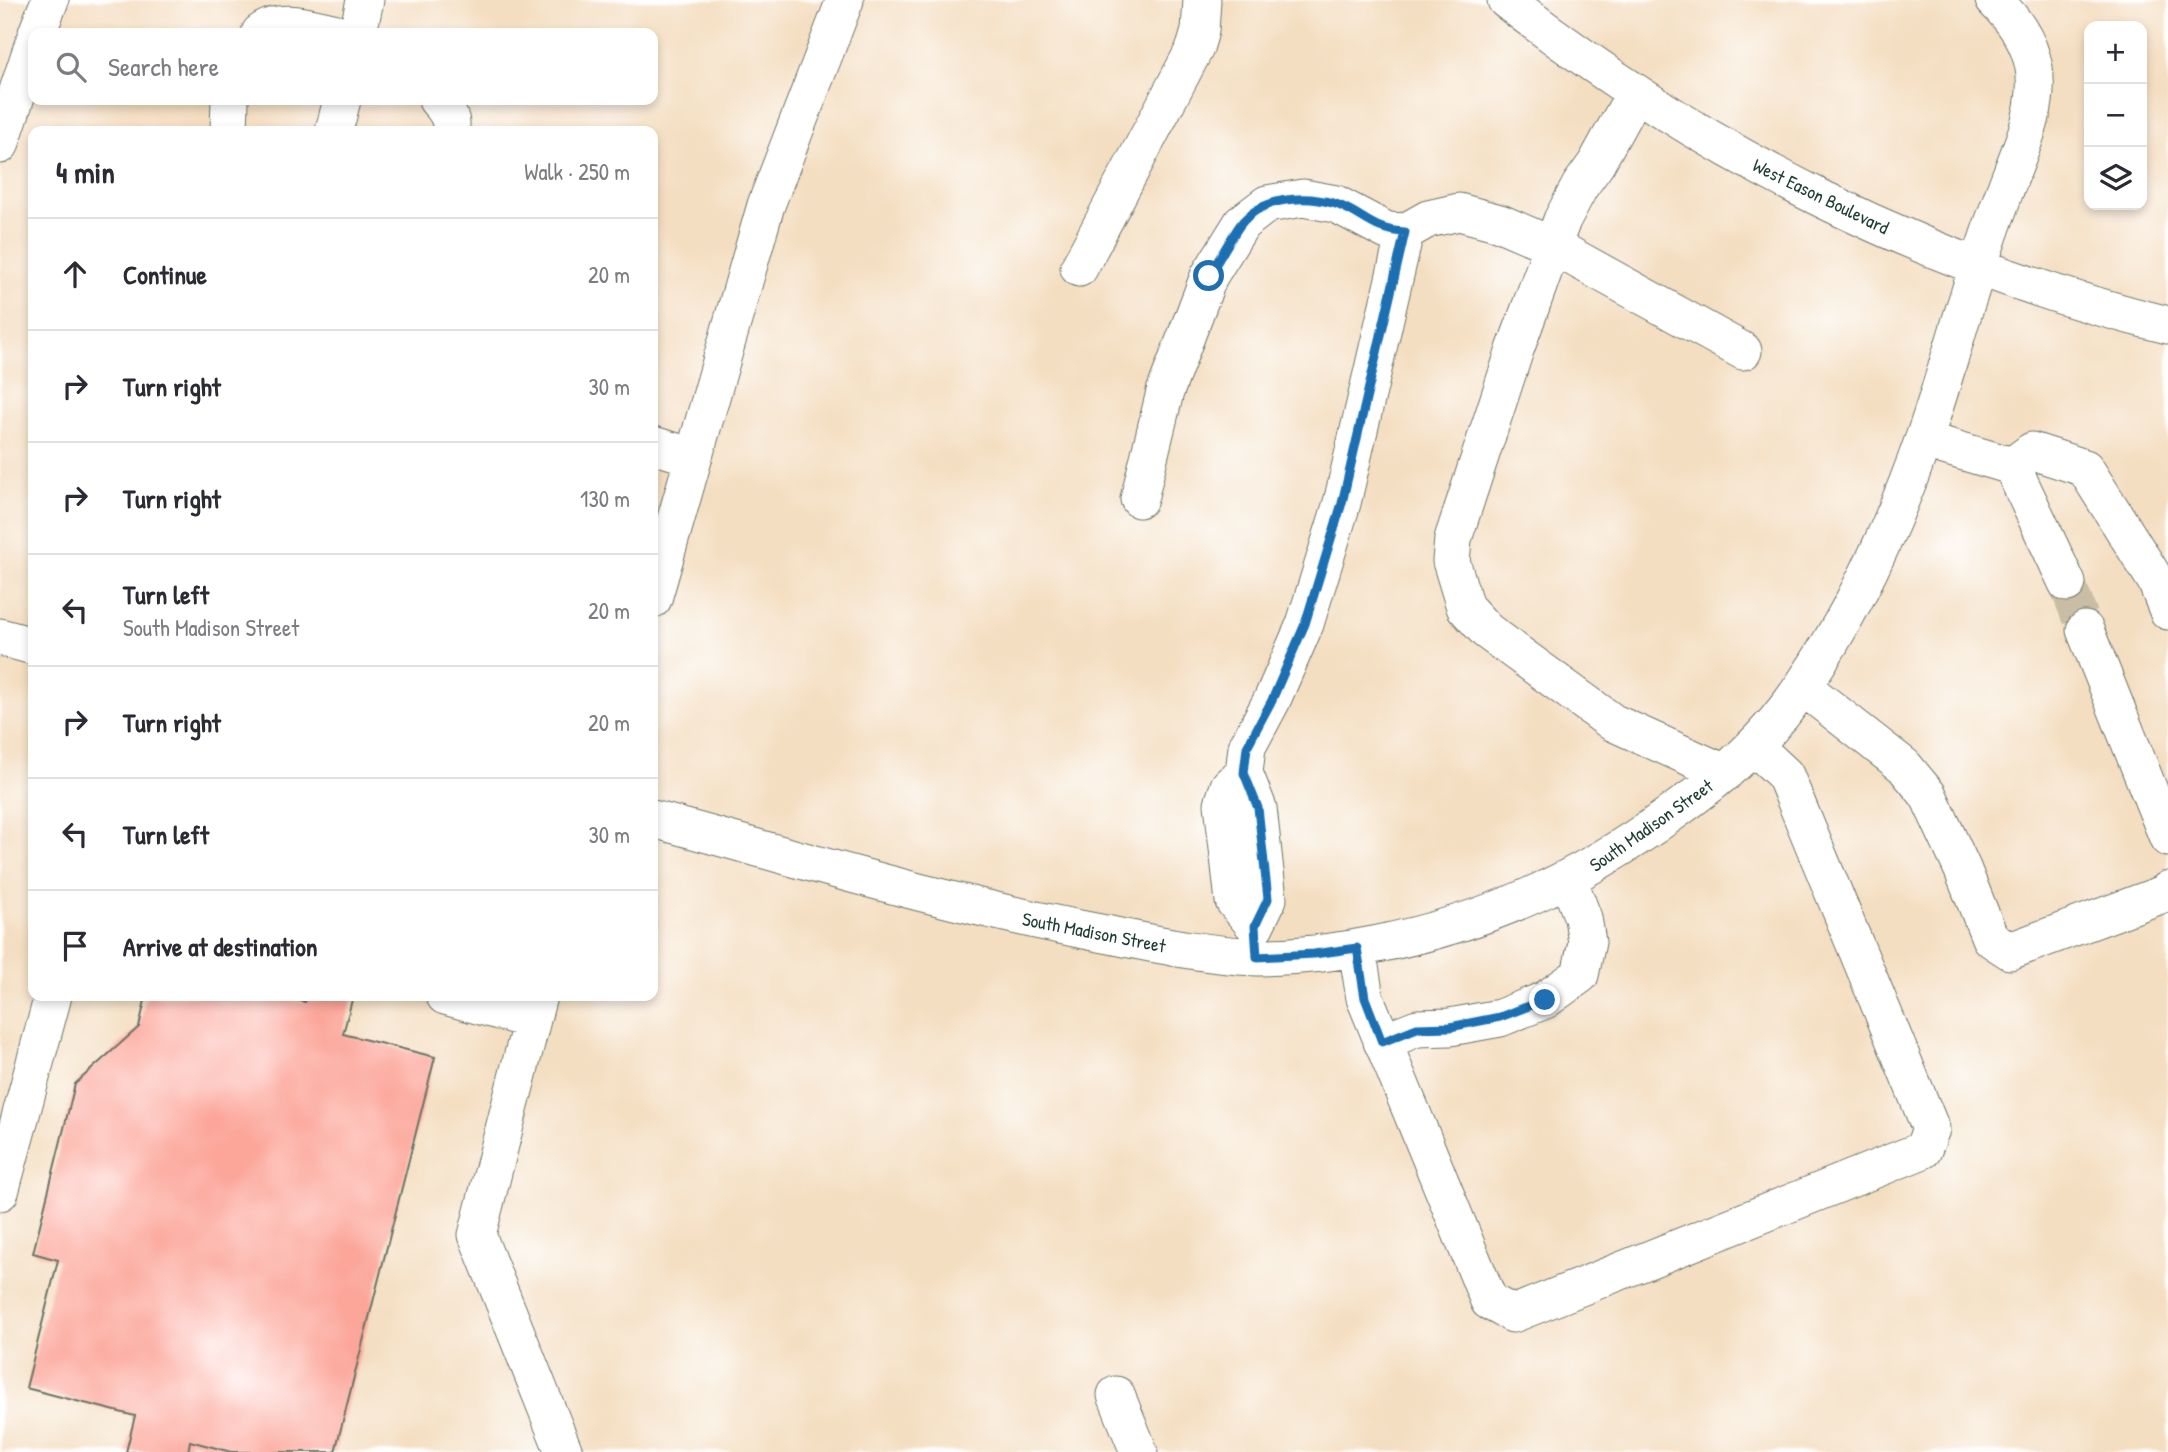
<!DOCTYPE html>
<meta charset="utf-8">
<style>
body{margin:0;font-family:"Patrick Hand",sans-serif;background:#f2f2f3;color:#2b2b33}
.controls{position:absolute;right:21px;top:21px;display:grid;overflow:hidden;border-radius:14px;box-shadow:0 4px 10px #0003}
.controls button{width:63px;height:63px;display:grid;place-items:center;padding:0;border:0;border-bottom:2px solid #e1e1e2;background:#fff;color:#2b2b33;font:35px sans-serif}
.stop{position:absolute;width:21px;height:21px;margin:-16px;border:5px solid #1f6fb2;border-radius:50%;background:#fff}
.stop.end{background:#1f6fb2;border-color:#fff;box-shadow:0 2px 7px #0008}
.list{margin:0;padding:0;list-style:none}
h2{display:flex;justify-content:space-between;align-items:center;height:91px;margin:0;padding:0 28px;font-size:30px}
h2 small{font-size:23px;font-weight:400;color:#7c7c81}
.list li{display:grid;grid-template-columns:46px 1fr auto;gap:21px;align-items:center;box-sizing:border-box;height:112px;padding:0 28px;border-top:2px solid #e1e1e2}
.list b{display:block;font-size:26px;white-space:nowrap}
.list p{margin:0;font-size:23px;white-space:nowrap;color:#7c7c81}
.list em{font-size:23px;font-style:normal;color:#7c7c81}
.icon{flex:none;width:38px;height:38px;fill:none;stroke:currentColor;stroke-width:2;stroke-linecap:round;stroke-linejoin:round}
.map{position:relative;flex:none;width:2168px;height:1452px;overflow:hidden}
.search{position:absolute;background:#fff;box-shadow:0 4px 10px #0003;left:28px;top:28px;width:630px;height:77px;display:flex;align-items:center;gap:18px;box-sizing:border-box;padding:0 24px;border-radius:14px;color:#7c7c81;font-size:26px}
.panel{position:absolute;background:#fff;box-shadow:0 4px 10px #0003;left:28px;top:126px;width:630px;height:875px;border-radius:14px}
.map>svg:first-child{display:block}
.building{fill:#fca599}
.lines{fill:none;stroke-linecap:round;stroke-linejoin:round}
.minor-tunnel{stroke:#c9bea5;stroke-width:37;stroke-dasharray:37 18;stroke-linecap:butt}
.minor-casing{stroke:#6a7565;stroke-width:39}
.minor{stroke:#fff;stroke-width:37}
.route{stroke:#1f6fb2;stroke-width:9}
.labels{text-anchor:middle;stroke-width:7;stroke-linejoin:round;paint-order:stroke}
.street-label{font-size:19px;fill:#1f3d34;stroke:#fff}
</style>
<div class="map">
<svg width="2168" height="1452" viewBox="0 0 2168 1452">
<rect width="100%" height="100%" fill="#fff"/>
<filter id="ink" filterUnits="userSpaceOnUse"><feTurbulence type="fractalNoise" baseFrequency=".0143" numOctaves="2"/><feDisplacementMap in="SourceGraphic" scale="14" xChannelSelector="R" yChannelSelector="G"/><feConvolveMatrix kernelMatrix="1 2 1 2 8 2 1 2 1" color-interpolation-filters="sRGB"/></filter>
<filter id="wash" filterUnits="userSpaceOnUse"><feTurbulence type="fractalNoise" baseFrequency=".00686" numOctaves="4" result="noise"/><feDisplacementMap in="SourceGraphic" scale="28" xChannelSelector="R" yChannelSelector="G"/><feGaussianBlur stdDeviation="1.57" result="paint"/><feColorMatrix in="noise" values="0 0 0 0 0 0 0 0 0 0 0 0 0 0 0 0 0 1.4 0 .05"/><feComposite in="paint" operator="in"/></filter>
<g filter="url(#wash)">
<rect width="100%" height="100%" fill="#f4dec1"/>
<g id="blocks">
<!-- building -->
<path class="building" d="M146 996H279L305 1002 307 996H353L343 1034 435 1057 335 1452H231L190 1441 188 1452H126L135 1416 26 1388 58 1260 33 1253 75 1084 139 1027Z"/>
</g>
</g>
<g filter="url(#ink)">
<use href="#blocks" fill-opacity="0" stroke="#6a7565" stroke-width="2"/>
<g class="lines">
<!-- minor-tunnel -->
<path class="minor-tunnel" d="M2067 583 2085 630"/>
<defs>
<path id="minor" d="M1506 0C1701 152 1927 267 2168 325
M37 33 50 0
M260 33C281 16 312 28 337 33
M358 33 365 0
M1635 93 1596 164 1580 186 1562 220 1515 350 1453 539 1451 561 1465 607 1487 631 1612 722 1725 773
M437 100C445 108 454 120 450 131
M229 131 230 100
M334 131 342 100
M0 145 33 45
M1079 268 1195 48 1200 31 1202 0
M1924 440 2012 466 2067 583
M653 445 693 457
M2012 466 2032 451 2085 468 2156 581 2168 611
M1139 499 1165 392 1209 276 1242 223 1267 204 1303 198 1336 204 1387 231 1405 232 1428 219 1459 212 1500 223 1553 246 1743 351
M653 599 766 205 845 0
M2085 630 2168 838
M0 637 33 646
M1803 687 1904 766 1928 795 1962 868 1990 938 2010 951 2166 893 2168 890
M1244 773 1229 786 1223 804 1234 901 1255 926 1268 899 1258 808 1244 773 1247 747 1272 700 1305 624 1342 503 1405 232
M653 819C801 859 949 905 1100 933 1151 943 1205 955 1258 957 1298 957 1339 952 1378 944 1487 922 1578 881 1669 815 1723 777 1767 740 1804 684 1855 609 1893 526 1923 441 1939 397 1951 352 1965 307 1977 269 1990 231 2004 193 2018 154 2041 110 2034 68 2029 40 2014 20 1994 0
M1357 948 1365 998 1489 1301 1513 1314 1923 1150 1931 1129 1785 775 1755 747
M445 996 531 1020
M538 996 477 1235 564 1452
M1382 1042 1417 1028 1450 1027 1500 1018 1545 1000 1580 975 1587 942 1583 918 1568 879
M0 1192 53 996
M1116 1395 1139 1452"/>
</defs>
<!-- minor casing -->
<use href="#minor" class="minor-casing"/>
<!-- minor -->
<use href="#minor" class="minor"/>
</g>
</g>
<g class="lines" filter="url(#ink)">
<!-- route -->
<path class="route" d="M1209 276C1219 259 1229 241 1240 225 1261 197 1305 194 1336 204 1364 214 1372 231 1405 232L1342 503 1305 624 1272 700 1247 747 1244 773 1258 808 1268 899 1255 926 1257 957 1314 954 1357 948 1365 998 1382 1042 1417 1028 1450 1027 1500 1017 1545 1000"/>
</g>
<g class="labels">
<!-- street labels -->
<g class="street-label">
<text transform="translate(1821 196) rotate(26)" y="7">West Eason Boulevard</text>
<text transform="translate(1651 825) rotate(-35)" y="7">South Madison Street</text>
<text transform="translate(1094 932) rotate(11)" y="7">South Madison Street</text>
</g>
</g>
</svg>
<div class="controls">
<button>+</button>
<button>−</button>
<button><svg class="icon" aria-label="layers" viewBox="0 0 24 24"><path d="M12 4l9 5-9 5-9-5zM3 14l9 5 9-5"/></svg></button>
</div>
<div class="stop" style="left:1209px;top:276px"></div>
<div class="stop end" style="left:1545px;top:1000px"></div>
<div class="search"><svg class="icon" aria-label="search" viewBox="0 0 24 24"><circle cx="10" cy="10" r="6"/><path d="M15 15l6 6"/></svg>Search here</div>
<section class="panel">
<h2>4 min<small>Walk · 250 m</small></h2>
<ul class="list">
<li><svg class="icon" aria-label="ahead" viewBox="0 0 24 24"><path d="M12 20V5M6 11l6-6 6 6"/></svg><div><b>Continue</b></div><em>20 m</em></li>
<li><svg class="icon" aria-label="right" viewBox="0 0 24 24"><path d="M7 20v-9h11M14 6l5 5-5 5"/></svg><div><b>Turn right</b></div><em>30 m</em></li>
<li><svg class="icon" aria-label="right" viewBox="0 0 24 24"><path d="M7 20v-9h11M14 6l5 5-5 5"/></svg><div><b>Turn right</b></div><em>130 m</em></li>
<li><svg class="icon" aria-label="left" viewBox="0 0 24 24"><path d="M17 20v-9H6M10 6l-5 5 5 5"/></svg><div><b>Turn left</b><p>South Madison Street</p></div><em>20 m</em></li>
<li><svg class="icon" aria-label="right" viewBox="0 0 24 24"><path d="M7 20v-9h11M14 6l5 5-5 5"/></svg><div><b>Turn right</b></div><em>20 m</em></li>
<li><svg class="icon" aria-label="left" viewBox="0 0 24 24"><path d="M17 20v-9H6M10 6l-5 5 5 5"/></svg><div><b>Turn left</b></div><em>30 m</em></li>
<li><svg class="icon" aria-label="arrive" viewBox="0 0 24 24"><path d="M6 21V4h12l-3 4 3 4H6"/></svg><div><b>Arrive at destination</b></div></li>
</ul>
</section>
</div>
